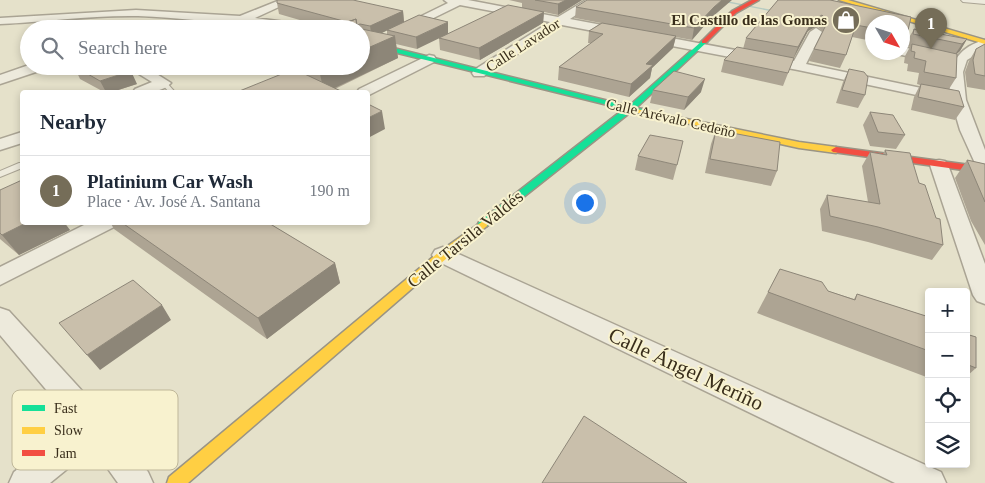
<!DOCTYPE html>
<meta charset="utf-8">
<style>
body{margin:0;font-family:"Times New Roman",serif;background:#f2f2f3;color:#1f2937}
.controls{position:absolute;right:15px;bottom:15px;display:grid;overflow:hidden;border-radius:5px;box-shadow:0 2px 8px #0003}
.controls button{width:45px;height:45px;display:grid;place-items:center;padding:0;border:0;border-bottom:1px solid #e0e1e3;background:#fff;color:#1f2937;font:25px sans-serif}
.compass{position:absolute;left:865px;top:15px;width:45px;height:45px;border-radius:50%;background:#fff;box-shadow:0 2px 8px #0003;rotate:129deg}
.you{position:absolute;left:584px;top:202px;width:18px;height:18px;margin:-12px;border:4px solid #fff;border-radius:50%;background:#1a73e8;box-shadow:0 0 0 8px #1a73e833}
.badge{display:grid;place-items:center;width:32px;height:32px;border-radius:50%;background:#756d58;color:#fff;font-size:16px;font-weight:700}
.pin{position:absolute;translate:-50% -41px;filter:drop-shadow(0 1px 2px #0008)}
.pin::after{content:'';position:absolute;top:26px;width:18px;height:15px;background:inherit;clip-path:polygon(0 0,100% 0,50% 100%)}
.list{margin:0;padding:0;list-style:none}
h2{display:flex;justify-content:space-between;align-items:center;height:65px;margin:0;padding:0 20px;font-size:21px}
h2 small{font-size:16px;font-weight:400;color:#747a83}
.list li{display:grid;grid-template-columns:32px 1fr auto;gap:15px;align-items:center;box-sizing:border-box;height:70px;padding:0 20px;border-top:1px solid #e0e1e3}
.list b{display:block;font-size:19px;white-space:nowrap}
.list p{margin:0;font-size:16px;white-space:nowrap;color:#747a83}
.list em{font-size:16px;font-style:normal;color:#747a83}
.icon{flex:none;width:28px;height:28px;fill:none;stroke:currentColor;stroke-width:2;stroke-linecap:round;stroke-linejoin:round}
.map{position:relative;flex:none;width:985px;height:483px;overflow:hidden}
.search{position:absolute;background:#fff;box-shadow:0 2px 8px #0003;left:20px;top:20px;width:350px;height:55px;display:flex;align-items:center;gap:12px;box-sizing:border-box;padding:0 18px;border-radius:28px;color:#747a83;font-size:19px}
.panel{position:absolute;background:#fff;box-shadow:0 2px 8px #0003;left:20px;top:90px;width:350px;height:135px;border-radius:5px}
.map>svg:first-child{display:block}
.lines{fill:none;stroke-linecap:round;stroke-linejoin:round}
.stream{fill:#b6cbc1;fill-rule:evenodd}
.lane-casing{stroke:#aaa494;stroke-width:2}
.street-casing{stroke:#aaa494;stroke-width:3}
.fast-casing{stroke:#9a9484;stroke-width:3}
.slow-casing{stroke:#9a9484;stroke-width:3}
.jam-casing{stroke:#9a9484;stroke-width:3}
.lane{fill:#edeadc;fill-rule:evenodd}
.street{fill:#edeadc;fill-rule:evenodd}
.fast{fill:#16e098;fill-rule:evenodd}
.slow{fill:#ffcf43;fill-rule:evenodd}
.jam{fill:#f24e42;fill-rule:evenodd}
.wall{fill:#ada493;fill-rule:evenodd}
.shaded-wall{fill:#8d8678}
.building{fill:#c9bfab;stroke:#8d8678}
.labels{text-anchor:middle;stroke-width:4;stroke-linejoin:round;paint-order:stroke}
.far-poi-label{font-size:15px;font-weight:bold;fill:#392e1b;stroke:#f8f2cf;text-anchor:end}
.far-street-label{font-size:15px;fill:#392e1b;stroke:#f8f2cf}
.street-label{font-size:18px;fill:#392e1b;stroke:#f8f2cf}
.near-street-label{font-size:21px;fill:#392e1b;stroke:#f8f2cf}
.key{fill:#f8f2cf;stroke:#bfb799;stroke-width:1}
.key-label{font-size:14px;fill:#392e1b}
</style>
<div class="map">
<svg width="985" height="483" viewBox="0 0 985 483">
<rect width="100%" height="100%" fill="#e5e1ca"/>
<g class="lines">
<!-- stream -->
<path class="stream" d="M714 0H722L782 12 780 13Z"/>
<defs>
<path id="lane" d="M961 0H985V4L963 2Z
M162 82H166L175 92H169L161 83Z
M19 163H22V168L0 177V171Z"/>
<path id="street" d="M280 0H294L255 18 308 25 314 29C255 29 197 18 138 16 93 15 45 22 0 24V18L136 10 240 16Z
M444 0H468L558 17 586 0H598L570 19 794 61 810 32 816 28 822 32 806 64 950 94C947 67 957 47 985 40V49L967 60 963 72 966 100 985 150V173L979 172 960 130 951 99 945 101 798 70 562 25 484 76H474L472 73 474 70 550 22 460 5 405 32H397L395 29 448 3Z
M902 47 940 55 942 58 935 62 897 54 902 52Z
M429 55 434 56 436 59 434 62 369 95 368 92H357L359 89Z
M29 65 47 66 45 69 0 84V75Z
M126 66H144L171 83C162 93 146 92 133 92L135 89 152 82Z
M22 132V143L0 150V139Z
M939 160 945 161 948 165 985 264V304L977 301 973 295 930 165 933 161Z
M90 222H117L114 227 0 285V267Z
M443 247 941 472 946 483H895L435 260 432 255 435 250Z
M0 308 9 311 106 417 148 472 153 483H118L93 448 50 483H9L14 472 76 425 0 335Z"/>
<path id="fast" d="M361 40 629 106 702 41 707 42 636 108 643 109V113L632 111 487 226H479L478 224 479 222 624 109 361 44Z"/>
<path id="slow" d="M839 0H848L985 40V44Z
M637 109 799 142 836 147 841 150 836 153 799 148 640 113H637Z
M483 221 487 222 488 224 487 226 447 258 188 483H167L169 477 439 252Z"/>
<path id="jam" d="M752 0H759L736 13 706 43H702V41L732 11Z
M836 147 985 167V173L833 152 831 150Z"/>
</defs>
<!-- lane casing -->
<use href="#lane" class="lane-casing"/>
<!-- street casing -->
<use href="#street" class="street-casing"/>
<!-- fast casing -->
<use href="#fast" class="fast-casing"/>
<!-- slow casing -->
<use href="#slow" class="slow-casing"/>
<!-- jam casing -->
<use href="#jam" class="jam-casing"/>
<!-- lane -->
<use href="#lane" class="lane"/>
<!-- street -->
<use href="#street" class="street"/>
<!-- fast -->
<use href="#fast" class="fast"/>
<!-- slow -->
<use href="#slow" class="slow"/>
<!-- jam -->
<use href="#jam" class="jam"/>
</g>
<!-- wall -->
<path class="wall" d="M509 0H582L558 15 544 12 543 23 480 60 440 50 439 38 522 8V3Z
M778 0H834L833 1 911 17 907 35 902 42V22H872V41L852 37 846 55 840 68 809 61 823 32 817 26 808 31 794 58 783 86 721 72 724 60 737 47 743 49 746 38Z
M277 3 403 11 404 22 419 15 417 49 396 44 398 58 335 89 292 70 291 66H361V29H331L279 14ZM387 30V35L381 33Z
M576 7 711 18 692 40 676 37 673 48 652 68 650 78 629 97 558 80 559 67 591 43H588L589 31 601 23 575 18Z
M914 29 967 39 960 51 957 54 956 78 949 89 964 107 955 120 911 110 914 97 920 85 917 84 919 73 907 71 908 64 904 63 905 56 910 47 907 46V41Z
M985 44V90L967 87 965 72 969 61 976 49Z
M74 66 137 84 112 92H104L80 79Z
M849 69 865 95 858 108 836 103 843 82Z
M653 90 701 92 684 110 650 103Z
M870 112 905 135 896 149 870 146 863 125Z
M716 130 777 171 771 186 705 173 711 144Z
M885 150 919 183 943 245 932 260 868 242 822 231 820 209 827 195 868 202 862 166 870 152 883 154Z
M638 156 677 165 673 180 635 170Z
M967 160 985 164V245L971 221 955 178Z
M0 190 70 230 19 255 0 239Z
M110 222H267L335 263 340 283 267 339 114 229Z
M780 269 828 291 854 299 857 294 929 317V378L757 313Z
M966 334 976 368 966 377Z"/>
<!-- shaded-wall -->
<path class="shaded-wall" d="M566 0H582L558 15V4Z
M722 0H732L711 18 692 40 694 28 714 7Z
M403 11 404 22 372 38 370 26Z
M544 12 543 23 480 60 479 48Z
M822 15 817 26 808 31 793 59 798 47 813 20Z
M448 22V34L417 49 416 37Z
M395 36 398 58 326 92H324L319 70 328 66H361V51Z
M676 36 673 48 652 68 650 78 629 97 631 84 646 64Z
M967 39 960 51 954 56 962 44Z
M131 71 137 84 112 92H106L100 81Z
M705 79 701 92 684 110 688 97Z
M382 111 385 129 368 138V118Z
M28 222H64L70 230 19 255 2 235Z
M335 263 340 283 267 339 258 318Z
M162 305 171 320 100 370 87 355Z"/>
<!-- building -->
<path class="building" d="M277 0H353L403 11 370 26 360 24 357 25 356 19 347 22 277 3Z
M535 0H566L558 4Z
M587 0H722L714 7 694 28 576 7Z
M778 0H830L911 17 907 35 902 34V22H872V28L856 25 846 55 814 49 828 21 822 15 813 20 798 47 746 38Z
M508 5 544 12 479 48 439 38Z
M419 15 448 22 416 37 387 30Z
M356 19 357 28 395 36 361 51V29H331Z
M602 23 676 36 646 64 653 65 631 84 559 67 603 34 589 31Z
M914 29 967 39 962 44 913 34Z
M912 44 957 54 956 78 924 72 926 61 914 58 915 52 911 51Z
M985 44V76L975 74 973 60 976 49Z
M737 47 794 58 788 73 724 60Z
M74 66H122L131 71 100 81Z
M307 66H328L319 70Z
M294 69 343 92H237Z
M849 69 864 72 868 77 865 95 842 90Z
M674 71 705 79 688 97 653 90Z
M921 84 959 91 964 107 918 97Z
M368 104 382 111 368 118Z
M870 112 893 115 905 135 878 132Z
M716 130 780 142 777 171 710 159Z
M650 135 683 141 677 165 638 156Z
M885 150 910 153 919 183 925 185 936 218 940 219 943 245 878 227 830 216 827 195 880 204 870 152 887 155Z
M967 160 985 164V202Z
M22 180V222H28L2 235 0 233V190Z
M121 222H267L335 263 258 318Z
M780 269 822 282 828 291 855 300 857 294 929 317V351L768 292Z
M133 280 162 305 87 355 59 323Z
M966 334 976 337V368L966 364Z
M584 416 687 483H542Z"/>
<!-- icons -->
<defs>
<symbol id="shop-disc" viewBox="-11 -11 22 22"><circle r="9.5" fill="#756d58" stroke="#f8f2cf"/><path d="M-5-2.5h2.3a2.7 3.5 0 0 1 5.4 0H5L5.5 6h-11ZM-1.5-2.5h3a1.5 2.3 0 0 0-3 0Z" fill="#fff"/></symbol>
</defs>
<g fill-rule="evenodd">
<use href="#shop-disc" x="830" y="4" width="32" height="32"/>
</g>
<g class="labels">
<!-- far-poi labels -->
<g class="far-poi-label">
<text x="827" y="25">El Castillo de las Gomas</text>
</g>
<!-- far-street labels -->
<g class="far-street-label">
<text transform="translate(523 45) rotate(-33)" y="5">Calle Lavador</text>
<text transform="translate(671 118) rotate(13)" y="5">Calle Arévalo Cedeño</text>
</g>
<!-- street labels -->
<g class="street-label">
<text transform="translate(465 239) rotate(-39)" y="6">Calle Tarsila Valdés</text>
</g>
<!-- near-street labels -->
<g class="near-street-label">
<text transform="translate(686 369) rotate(25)" y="7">Calle Ángel Meriño</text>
</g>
</g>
<!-- legend -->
<rect x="12" y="390" width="166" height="80" rx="8" class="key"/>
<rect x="22" y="405" width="23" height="6" fill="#16e098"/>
<rect x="22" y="427" width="23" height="7" fill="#ffcf43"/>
<rect x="22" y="450" width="23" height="6" fill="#f24e42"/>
<g class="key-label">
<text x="54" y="413">Fast</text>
<text x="54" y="435">Slow</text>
<text x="54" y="458">Jam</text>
</g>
</svg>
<div class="controls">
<button>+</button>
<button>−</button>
<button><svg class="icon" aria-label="locate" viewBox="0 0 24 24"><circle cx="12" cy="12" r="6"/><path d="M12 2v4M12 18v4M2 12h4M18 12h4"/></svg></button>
<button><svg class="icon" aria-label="layers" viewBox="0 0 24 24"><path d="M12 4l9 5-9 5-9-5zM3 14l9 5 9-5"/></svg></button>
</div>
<svg class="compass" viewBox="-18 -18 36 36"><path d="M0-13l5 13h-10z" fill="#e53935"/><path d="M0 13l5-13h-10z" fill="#747a83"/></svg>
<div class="you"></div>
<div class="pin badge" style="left:931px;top:49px">1</div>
<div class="search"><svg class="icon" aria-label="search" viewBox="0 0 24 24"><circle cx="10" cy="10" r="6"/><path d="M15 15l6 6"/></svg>Search here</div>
<section class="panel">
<h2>Nearby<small></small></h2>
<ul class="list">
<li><span class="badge">1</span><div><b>Platinium Car Wash</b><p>Place · Av. José A. Santana</p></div><em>190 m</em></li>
</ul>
</section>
</div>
